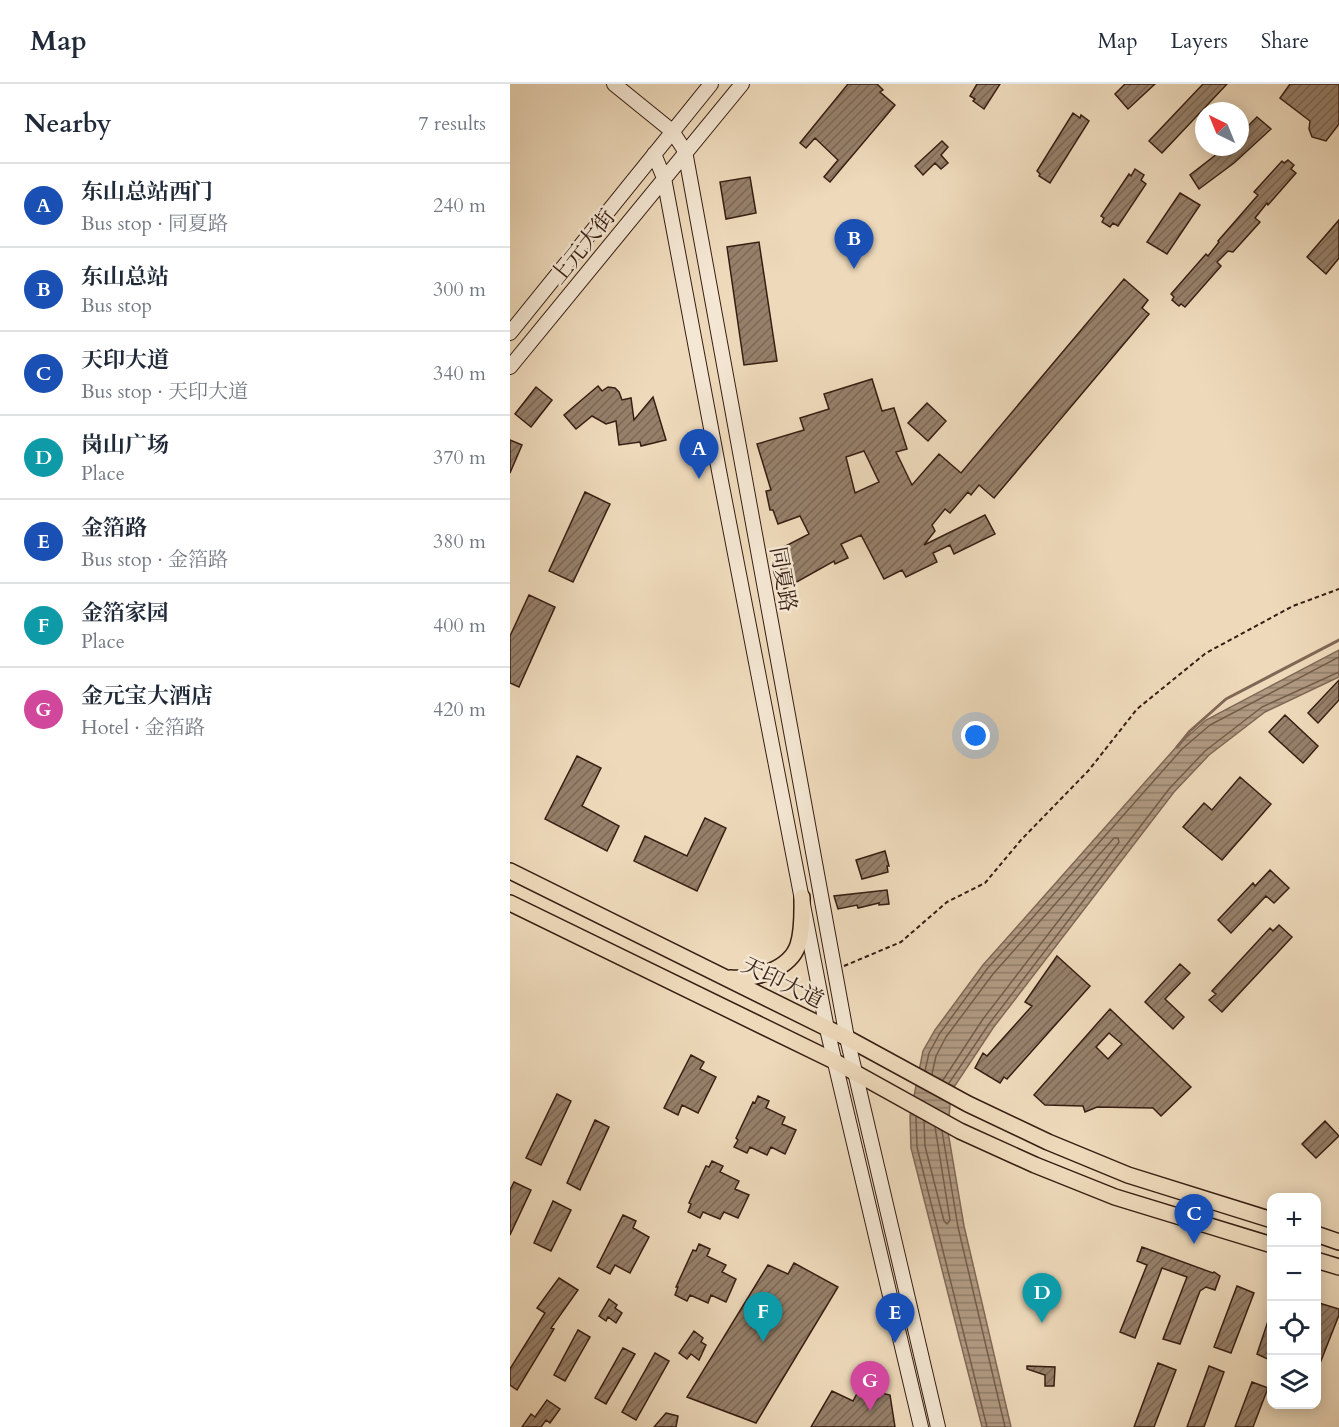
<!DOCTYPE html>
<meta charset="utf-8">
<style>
body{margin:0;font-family:Cardo,"Noto Serif SC",serif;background:#f6f6f7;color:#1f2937}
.controls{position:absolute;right:18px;bottom:18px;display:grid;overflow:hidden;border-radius:12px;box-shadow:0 3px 15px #0003}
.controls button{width:54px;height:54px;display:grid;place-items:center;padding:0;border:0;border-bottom:2px solid #e0e1e3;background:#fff;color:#1f2937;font:30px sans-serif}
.compass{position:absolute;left:685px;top:18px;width:54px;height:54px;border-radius:50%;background:#fff;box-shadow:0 3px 15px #0003;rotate:317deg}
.you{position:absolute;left:466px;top:652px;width:21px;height:21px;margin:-15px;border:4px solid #fff;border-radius:50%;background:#1a73e8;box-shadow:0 0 0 9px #1a73e833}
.badge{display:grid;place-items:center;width:39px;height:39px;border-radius:50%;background:#8f2418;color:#fff;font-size:20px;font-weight:700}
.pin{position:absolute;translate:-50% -50px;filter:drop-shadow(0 2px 3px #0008)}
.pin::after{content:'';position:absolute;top:32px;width:21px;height:18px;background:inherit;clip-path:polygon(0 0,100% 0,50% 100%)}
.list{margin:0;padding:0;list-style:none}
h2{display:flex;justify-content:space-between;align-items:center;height:78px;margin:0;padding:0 24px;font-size:26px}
h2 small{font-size:20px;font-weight:400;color:#747a83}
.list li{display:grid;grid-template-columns:39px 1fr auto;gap:18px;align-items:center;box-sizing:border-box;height:84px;padding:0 24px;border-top:2px solid #e0e1e3}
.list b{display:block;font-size:22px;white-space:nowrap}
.list p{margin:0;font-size:20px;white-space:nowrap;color:#747a83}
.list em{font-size:20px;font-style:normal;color:#747a83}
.icon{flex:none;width:33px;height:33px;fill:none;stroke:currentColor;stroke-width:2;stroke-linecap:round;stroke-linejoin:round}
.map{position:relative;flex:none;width:829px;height:1343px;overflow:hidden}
header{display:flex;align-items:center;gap:36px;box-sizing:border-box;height:84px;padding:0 30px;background:#fff;border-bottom:2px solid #e0e1e3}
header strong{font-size:28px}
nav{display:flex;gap:33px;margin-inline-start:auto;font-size:21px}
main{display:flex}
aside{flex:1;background:#fff}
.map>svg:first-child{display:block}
.water{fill:url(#water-rules);stroke:#806856;stroke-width:1.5}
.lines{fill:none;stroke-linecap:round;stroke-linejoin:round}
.shore{stroke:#745c4a;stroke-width:1.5}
.stream{stroke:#806856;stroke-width:3}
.building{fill:url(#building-hatch);stroke:#371e13;stroke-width:1.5;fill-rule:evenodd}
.secondary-casing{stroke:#371e13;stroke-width:16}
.primary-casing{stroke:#371e13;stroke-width:18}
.path{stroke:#371e13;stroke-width:2;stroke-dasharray:4.5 3;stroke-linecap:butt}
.secondary{stroke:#f4e7d3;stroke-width:14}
.primary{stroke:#eedabb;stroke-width:15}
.labels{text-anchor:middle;stroke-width:5;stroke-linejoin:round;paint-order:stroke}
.street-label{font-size:22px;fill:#371e13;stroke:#f4e7d3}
</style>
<header>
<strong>Map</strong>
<nav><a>Map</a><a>Layers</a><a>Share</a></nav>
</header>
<main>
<aside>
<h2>Nearby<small>7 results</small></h2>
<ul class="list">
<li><span class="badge" style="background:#1a4fb4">A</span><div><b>东山总站西门</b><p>Bus stop · 同夏路</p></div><em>240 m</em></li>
<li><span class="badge" style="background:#1a4fb4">B</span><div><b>东山总站</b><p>Bus stop</p></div><em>300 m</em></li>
<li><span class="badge" style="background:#1a4fb4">C</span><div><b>天印大道</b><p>Bus stop · 天印大道</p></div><em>340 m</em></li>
<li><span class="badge" style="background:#0f9aa8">D</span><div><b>岗山广场</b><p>Place</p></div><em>370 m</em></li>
<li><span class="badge" style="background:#1a4fb4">E</span><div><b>金箔路</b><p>Bus stop · 金箔路</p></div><em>380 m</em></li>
<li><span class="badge" style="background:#0f9aa8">F</span><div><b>金箔家园</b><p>Place</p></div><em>400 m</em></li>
<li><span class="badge" style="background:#d1479c">G</span><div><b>金元宝大酒店</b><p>Hotel · 金箔路</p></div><em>420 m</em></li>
</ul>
</aside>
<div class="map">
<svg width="829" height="1343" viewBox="0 0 829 1343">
<defs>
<pattern id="water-rules" width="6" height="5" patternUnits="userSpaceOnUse" patternTransform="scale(1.5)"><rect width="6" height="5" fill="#b09a82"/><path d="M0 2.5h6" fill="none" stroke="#907d69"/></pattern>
<pattern id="building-hatch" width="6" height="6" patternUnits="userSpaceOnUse" patternTransform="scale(1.5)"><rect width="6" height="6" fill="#96806a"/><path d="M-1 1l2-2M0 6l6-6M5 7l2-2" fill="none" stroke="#7b6856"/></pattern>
</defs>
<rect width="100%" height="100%" fill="#eedabb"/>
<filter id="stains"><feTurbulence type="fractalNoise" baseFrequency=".00333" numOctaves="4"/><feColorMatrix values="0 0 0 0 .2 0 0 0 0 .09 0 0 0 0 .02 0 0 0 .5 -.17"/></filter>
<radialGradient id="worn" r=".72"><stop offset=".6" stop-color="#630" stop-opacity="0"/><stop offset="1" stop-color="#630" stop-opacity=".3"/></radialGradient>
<!-- water -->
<path class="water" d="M829 566V593L755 628 699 671 664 708 483 944 444 1003 440 1020 438 1048 454 1142 501 1343H472L401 1064 400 1032 413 967 425 946 473 881 668 661 696 636Z"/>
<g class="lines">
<!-- shore -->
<path class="shore" d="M415 987 419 969 430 949 477 885 672 665 700 641 829 573
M422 990 426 972 436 953 483 890 604 754H608L609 758 473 935 433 996
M439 999 479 940 659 705 695 667 752 623 829 588
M406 1033 407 1063 477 1343
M414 1037 415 1062 434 1137 437 1140 440 1136 425 1043
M432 1047 448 1143 495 1343"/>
<!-- stream -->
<path class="stream" d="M667 663 680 647 716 615 829 556"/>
</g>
<!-- building -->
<path class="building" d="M338 0H367L373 6 370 8 385 21 320 98 314 93 328 76 305 54 296 64 290 59Z
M467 0H490L474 25 463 17 465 15 460 12Z
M615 0H645L618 25 605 10Z
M693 0H717L652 69 639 57Z
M780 0H829V40L816 57 802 53 799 45 800 37 770 14Z
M563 29 570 34 571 31 579 37 540 99 529 92 530 90 527 87Z
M747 33 761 45 724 79 689 105 680 91 716 63H730V50Z
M432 57 438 63 431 71 438 79 431 85 425 79 413 91 405 82Z
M778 76 784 81 781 85 786 89 758 121 757 119 745 134 750 138 723 168 718 167 707 178 711 182 675 223 671 220 669 222 662 216 664 213 661 210 696 170 698 172 709 158 708 157 748 111 744 108 772 77 774 79Z
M625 85 634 91 631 96 636 100 608 142 603 139 600 143 592 138 594 134 591 132 619 90 621 92Z
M240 93 246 129 216 135 210 98Z
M670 109 690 121 657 170 637 158Z
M829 136V174L816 190 797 173Z
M249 158 267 277 234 281 217 163Z
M614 195 638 216 632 224 639 230 484 414 469 401 461 411 458 408 440 429 435 425 422 441 425 447 414 461 475 431 485 450 444 470 440 461 423 469 427 478 396 493 392 486 374 495 351 451 331 460 338 474 325 480 324 477 274 505 268 466 299 450 290 432 268 440 263 426H260L256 407 261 406 247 360 294 346 290 334 319 325 314 310 362 295 372 327 384 324 397 365 386 368 402 401 429 370 451 389ZM354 367 369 398 345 409 336 373Z
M88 302 92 307 98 303 105 304 109 308 112 316 121 314 124 336 143 313 156 356 131 362 130 358 109 361 106 337 96 340 82 332 66 345 54 331Z
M26 303 42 316 21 343 5 330Z
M417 319 436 337 418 357 398 339Z
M0 356 12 361 0 389Z
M75 408 100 420 63 498 39 487Z
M19 511 45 523 9 603 0 599V552Z
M829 596V616L808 639 798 629Z
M775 631 808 662 793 679 759 648Z
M67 672 91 684 72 722 109 742 97 767 35 735Z
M730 693 761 720 712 776 673 743 694 719 702 726Z
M195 734 216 744 187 807 124 777 135 752 177 772Z
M375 767 379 782H377L378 788 352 795 346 776Z
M760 786 779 804 764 819 756 812 721 849 708 836 743 799 745 802Z
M377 806 379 820 369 821V819L348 824 347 821 328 825 324 812Z
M769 841 782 853 712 928 699 916 706 910 702 907 760 844 763 847Z
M547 872 580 902 497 995 494 993 490 999 465 984 473 969 477 972 522 922 515 918Z
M670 880 680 889 655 915 674 933 663 945 635 918Z
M600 925 681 1003 651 1032 643 1024 587 1023 575 1028 573 1022 535 1021 524 1011ZM599 949 612 960 598 975 586 963Z
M181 971 194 978 190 985 206 993 188 1029 172 1021 168 1031 154 1024Z
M47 1010 61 1017 31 1081 16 1074Z
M248 1012 259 1017 256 1024 275 1033 272 1040 286 1046 275 1070 261 1063 257 1071 240 1063 237 1069 224 1063 228 1056 226 1054 243 1018 245 1019Z
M85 1036 99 1043 70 1106 57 1099Z
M815 1037 829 1052 806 1074 792 1060Z
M202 1077 213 1082 210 1088 229 1097 225 1105 239 1111 228 1134 214 1128 210 1135 193 1128 190 1134 178 1128 181 1120 179 1119 196 1082 199 1083Z
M4 1098 21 1106 0 1151V1106Z
M43 1117 61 1126 41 1167 24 1159Z
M113 1131 126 1137 123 1144 139 1153 120 1189 105 1181 100 1190 87 1183Z
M189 1160 200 1165 197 1172 216 1181 212 1188 226 1195 216 1218 201 1211 198 1219 180 1211 177 1217 165 1211 168 1203H166L183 1166 186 1167Z
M632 1163 703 1189 704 1188 710 1192 705 1206 696 1203 690 1207 670 1260 653 1255 677 1193 652 1184 625 1254 610 1248 637 1181 627 1177Z
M284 1179 328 1203 246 1339 177 1313 258 1181 278 1190Z
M49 1194 68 1206 41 1244 44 1245 7 1306 0 1301V1285L35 1229 27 1224Z
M727 1202 744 1209 721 1269 704 1263Z
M99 1215 107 1221 105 1224 112 1229 106 1239 98 1233 96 1237 89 1232Z
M809 1219 829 1225V1231L807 1287V1227Z
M760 1231H762V1277L747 1270Z
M68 1246 80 1253 55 1297 44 1291Z
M184 1247 193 1254 191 1258 196 1261 189 1276 181 1270 177 1275 169 1269Z
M113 1264 125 1270 96 1320 85 1314Z
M145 1269 159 1277 126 1336 112 1328Z
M648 1279 666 1286 644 1343H624Z
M517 1282 545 1283 544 1302H535V1291L517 1285Z
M699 1282 714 1288 694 1343H677Z
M742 1298 758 1304 743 1343H725Z
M350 1304 380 1311 385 1343H301L322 1307 343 1317Z
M37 1316 50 1325 40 1339 36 1336 31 1343H12L21 1330 25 1333Z
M156 1329 168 1332 166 1343H144Z"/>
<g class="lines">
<defs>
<path id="secondary" d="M104 0 162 47 175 67 337 954 428 1343
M144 70 154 94 210 392 317 945 411 1343
M0 249 201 0
M0 283 232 0"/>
<path id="primary" d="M0 787 337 954 458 1020 538 1058 618 1091 762 1136
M0 819 324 977 450 1047 525 1081 605 1113 762 1161
M220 894C243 896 280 886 288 861 293 846 292 828 292 813
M806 1150 829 1158
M806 1176 829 1183"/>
</defs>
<!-- secondary casing -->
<use href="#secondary" class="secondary-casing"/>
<!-- primary casing -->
<use href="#primary" class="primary-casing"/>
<!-- path -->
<path class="path" d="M334 882 391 858 437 818 475 799 511 756 579 686 627 625 696 569 783 522 829 505"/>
<!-- secondary -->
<use href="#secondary" class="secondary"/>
<!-- primary -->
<use href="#primary" class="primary"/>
</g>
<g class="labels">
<!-- street labels -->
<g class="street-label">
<text transform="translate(72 162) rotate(-51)" y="8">上元大街</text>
<text transform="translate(274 495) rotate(80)" y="8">同夏路</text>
<text transform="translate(273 898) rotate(26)" y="8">天印大道</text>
</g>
</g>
<rect width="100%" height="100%" filter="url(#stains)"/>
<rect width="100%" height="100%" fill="url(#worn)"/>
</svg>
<div class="controls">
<button>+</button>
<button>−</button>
<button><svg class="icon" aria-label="locate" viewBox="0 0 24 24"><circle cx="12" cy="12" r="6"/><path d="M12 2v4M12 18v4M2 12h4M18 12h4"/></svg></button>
<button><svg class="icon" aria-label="layers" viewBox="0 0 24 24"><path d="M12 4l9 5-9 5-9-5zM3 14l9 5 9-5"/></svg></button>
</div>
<svg class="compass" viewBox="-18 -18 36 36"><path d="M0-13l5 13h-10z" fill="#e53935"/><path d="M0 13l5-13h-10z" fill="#747a83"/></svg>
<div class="you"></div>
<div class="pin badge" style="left:189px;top:395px;background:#1a4fb4">A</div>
<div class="pin badge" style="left:344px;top:185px;background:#1a4fb4">B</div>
<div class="pin badge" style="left:684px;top:1160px;background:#1a4fb4">C</div>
<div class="pin badge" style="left:532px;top:1239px;background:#0f9aa8">D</div>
<div class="pin badge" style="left:385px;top:1259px;background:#1a4fb4">E</div>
<div class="pin badge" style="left:253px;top:1258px;background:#0f9aa8">F</div>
<div class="pin badge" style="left:360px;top:1327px;background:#d1479c">G</div>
</div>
</main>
